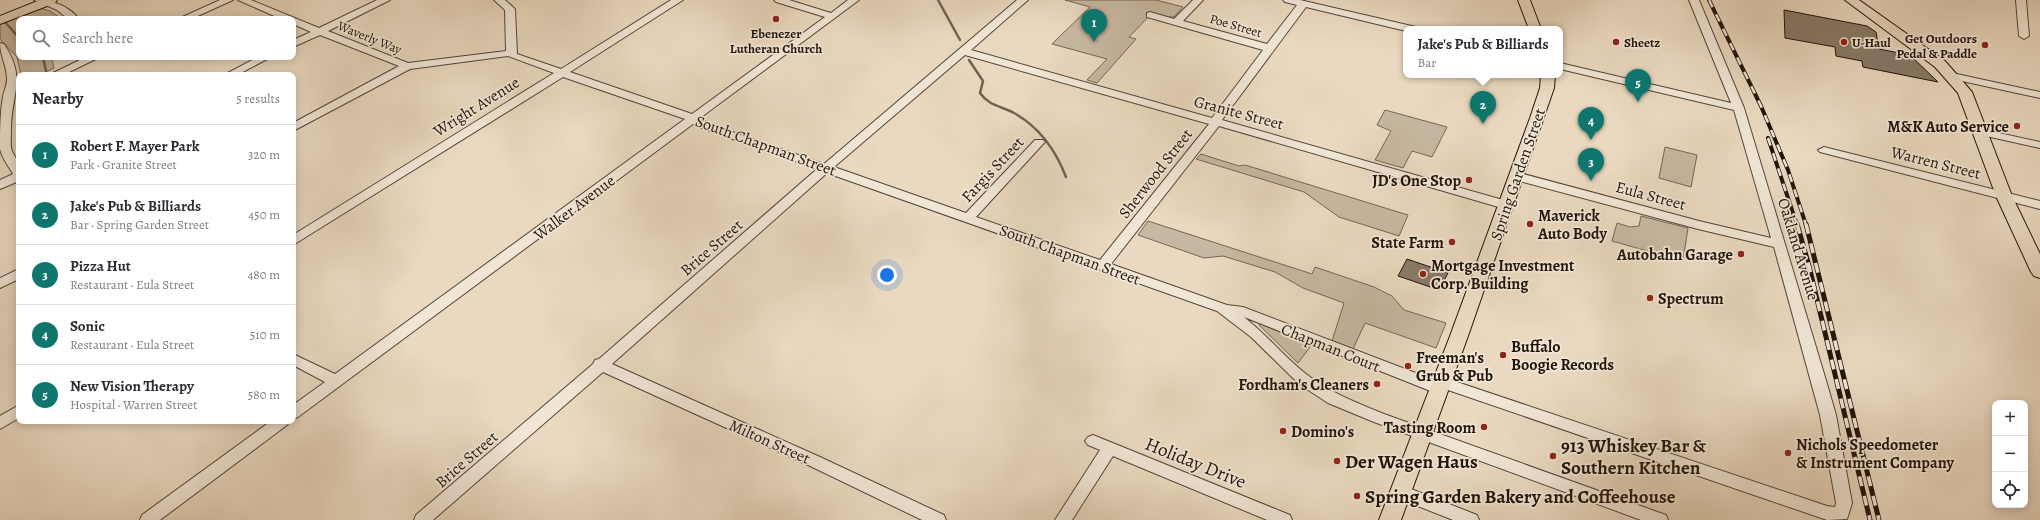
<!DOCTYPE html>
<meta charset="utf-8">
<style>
body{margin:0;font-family:Alegreya,serif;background:#f2f2f3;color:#2b2b33}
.controls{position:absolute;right:12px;bottom:12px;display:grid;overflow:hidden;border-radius:8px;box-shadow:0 2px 10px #0003}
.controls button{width:36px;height:36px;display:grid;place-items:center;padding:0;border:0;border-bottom:1px solid #e1e1e2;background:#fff;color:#2b2b33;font:20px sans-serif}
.you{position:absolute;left:887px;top:275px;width:14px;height:14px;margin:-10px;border:3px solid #fff;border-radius:50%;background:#1a73e8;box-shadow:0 0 0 6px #1a73e833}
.badge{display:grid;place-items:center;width:26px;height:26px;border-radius:50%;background:#0f766e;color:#fff;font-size:13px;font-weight:700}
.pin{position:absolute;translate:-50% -33px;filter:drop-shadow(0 1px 2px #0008)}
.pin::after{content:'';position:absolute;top:21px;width:14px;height:12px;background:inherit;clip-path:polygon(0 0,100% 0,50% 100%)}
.popup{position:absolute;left:1403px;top:26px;width:160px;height:52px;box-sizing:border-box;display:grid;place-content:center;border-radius:8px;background:#fff;filter:drop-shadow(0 1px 3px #0005);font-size:13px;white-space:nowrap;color:#7c7c81}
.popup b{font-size:15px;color:#2b2b33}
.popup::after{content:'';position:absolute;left:50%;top:100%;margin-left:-8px;border:8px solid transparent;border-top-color:#fff}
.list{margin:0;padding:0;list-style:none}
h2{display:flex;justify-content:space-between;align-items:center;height:52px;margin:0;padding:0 16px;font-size:17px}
h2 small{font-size:13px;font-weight:400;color:#7c7c81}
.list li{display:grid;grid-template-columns:26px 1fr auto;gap:12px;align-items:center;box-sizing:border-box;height:60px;padding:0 16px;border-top:1px solid #e1e1e2}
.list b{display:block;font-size:15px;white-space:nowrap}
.list p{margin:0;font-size:13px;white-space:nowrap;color:#7c7c81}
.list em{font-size:13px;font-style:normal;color:#7c7c81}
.icon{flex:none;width:22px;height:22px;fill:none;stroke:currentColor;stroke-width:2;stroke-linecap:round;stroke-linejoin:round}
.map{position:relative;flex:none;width:2040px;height:520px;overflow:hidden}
.search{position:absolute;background:#fff;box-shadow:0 2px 10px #0003;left:16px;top:16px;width:280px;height:44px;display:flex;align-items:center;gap:10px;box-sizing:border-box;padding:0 14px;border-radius:8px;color:#7c7c81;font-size:15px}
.panel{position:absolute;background:#fff;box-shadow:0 2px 10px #0003;left:16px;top:72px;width:280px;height:352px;border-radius:8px}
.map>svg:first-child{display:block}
.green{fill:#c8b8a1;stroke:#746656}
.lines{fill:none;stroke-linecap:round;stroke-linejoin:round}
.stream{stroke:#706252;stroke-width:2.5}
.building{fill:#897a69;stroke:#20140a}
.minor-casing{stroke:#524538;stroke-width:2}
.major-casing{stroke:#20140a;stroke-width:2}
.minor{fill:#f1e6d6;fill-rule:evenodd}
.major{fill:#ead9c0;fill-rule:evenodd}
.rail-far1-casing{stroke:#20140a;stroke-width:4}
.rail-casing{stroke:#20140a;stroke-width:5}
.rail-far1{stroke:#f1e6d6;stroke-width:2.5;stroke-dasharray:8;stroke-linecap:butt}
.rail{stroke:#f1e6d6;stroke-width:3.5;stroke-dasharray:10;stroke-linecap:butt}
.poi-dot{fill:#8f2418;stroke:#f1e6d6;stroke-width:1.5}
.labels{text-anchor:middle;stroke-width:3.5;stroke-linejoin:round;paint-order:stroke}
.far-street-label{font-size:13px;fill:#20140a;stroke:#f1e6d6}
.far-poi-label{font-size:13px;font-weight:bold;fill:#20140a;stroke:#f1e6d6;text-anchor:start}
.street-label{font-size:16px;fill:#20140a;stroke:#f1e6d6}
.poi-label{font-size:16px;font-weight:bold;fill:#20140a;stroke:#f1e6d6;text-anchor:start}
.near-poi-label{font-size:19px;font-weight:bold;fill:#20140a;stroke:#f1e6d6;text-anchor:start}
.near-street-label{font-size:19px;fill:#20140a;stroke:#f1e6d6}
</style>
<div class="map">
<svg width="2040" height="520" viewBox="0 0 2040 520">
<rect width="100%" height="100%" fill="#ead9c0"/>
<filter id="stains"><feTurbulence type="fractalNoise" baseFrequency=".005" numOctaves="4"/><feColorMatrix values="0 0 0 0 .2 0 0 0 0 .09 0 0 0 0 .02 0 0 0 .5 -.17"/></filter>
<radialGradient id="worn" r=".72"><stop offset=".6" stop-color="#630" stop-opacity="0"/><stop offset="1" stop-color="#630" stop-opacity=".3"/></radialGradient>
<!-- green -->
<path class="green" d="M1065 0H1156L1183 7 1174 17H1167L1152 13 1129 37 1136 39 1097 83 1087 80 1107 59 1052 44 1090 7Z
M40 8 50 11 62 19H19V57H51L54 68 39 75H21L17 57 0 39V24Z
M1385 110 1447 127 1432 157 1412 151 1403 168 1375 160 1391 131 1377 125Z
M1665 147 1697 155 1691 187 1659 178Z
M1201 154 1239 166 1245 165 1408 215 1399 236 1339 217 1304 192 1196 159Z
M1641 216 1688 228 1683 261 1612 241 1617 223 1630 227 1639 226Z
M1148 221 1312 274 1315 267 1374 287 1392 296 1404 310 1446 323 1436 348 1365 323 1353 349 1332 341 1344 303 1303 288 1275 272 1223 256 1204 258 1138 235Z
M1260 323 1292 335 1310 347 1298 363 1259 325Z"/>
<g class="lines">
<!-- stream -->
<path class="stream" d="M938 0 960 40
M6 23 19 38
M43 57 46 71
M969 60 983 81 980 93C989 106 1001 106 1014 113 1039 127 1056 151 1066 177"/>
</g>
<!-- building -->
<path class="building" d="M1784 10 1867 26 1876 32 1879 49 1910 55 1938 82 1863 67 1862 61 1836 56 1835 47 1785 38Z
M1407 259 1448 273 1439 290 1398 276Z"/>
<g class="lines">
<defs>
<path id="minor" d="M34 0C51 0 68 5 79 19H68L57 10Z
M220 0H233L191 19H178Z
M238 0H251L319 28 377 0H390L328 31 408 63 506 51 505 10 494 0H505L515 9 517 54 561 69 671 0H683L570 72 692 114 825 17 776 2 774 0H789L831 13 848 0H859L700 118 710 124 824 164 1017 0H1028L971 50 1212 118 1263 50 1147 17V13L1150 12 1174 19 1193 0H1203L1183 21 1267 44 1297 5 1285 2 1283 0H1300L1416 27 1417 29H1406V31L1306 7 1222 120 1510 202 1512 205 1510 208H1502L1219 126 1111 264 1227 305 1243 307 1434 380 1440 377 1445 378 1827 506 1835 507 1836 503 1820 415 1774 247 1698 229 1512 179 1510 176 1516 172 1699 221 1771 238 1734 110 1560 69V63L1731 103 1689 0H1699L1744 108 1825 377 1836 415 1852 503 1847 519 1827 520 1445 389 1443 392 1438 393 1433 392 1244 317C1267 335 1287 360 1310 377 1333 394 1358 403 1384 414L1666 515 1668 520H1641L1374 422 1328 403 1299 384 1251 337 1217 311 827 173 612 364 820 457 944 515 946 520H922L808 465 603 372 433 520H414L416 515 593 364 595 360 599 359 817 169 702 128 693 124 298 417 293 419V405L325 382 293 365V354L335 374 685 119 563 77 293 245V235L554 73 508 56 410 69 293 131V123L399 66 320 35 293 47V40L311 32 293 24V19H281ZM965 55 1202 122 1209 124 1100 260 976 217 1043 144 1045 142 1043 140H1035L966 213 834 167Z
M2016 0H2026L2029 36 2024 39 2019 36Z
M0 43 4 44C28 80 10 95 11 133 11 138 10 146 12 151 14 156 18 160 19 165 20 170 19 176 19 181L0 189V180L13 174C9 167 2 158 0 149 0 137 0 110 3 97 4 90 7 86 7 79 7 66 0 56 0 43Z
M86 57H100L63 75H49Z
M258 57H271L237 75H224Z
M1952 73 2040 92V98L1948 78 1947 76 1948 74Z
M1981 129 2040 142V148L1977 134 1975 132Z
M1824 147 2040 201V209L1820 152 1818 150Z
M19 269V279L0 288V278Z
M19 405V418L0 429V416Z
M271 421H290L287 425 160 520H140L142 515Z
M1093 435 1290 515 1292 520H1267L1113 456 1072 520H1055L1100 450 1088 445 1085 441 1088 437Z
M1401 485 1477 515 1479 520H1453L1395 497 1393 492 1395 487Z"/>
<path id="major" d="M40 0H57L55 3 0 24V16Z
M1518 0H1530L1541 29H1529Z
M1845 0H1859L1945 61 1972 92 2012 196 2040 254V278L2034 276 2031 272 1996 196 1958 93 1935 67Z
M1541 75H1555L1554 88 1468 336 1401 520H1379L1450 336 1530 118 1540 88Z"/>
</defs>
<!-- minor casing -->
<use href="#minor" class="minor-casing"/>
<!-- major casing -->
<use href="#major" class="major-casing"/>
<!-- minor -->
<use href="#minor" class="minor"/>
<!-- major -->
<use href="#major" class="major"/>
<defs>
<path id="rail-far1" d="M1709 0 1761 106 1788 170 1806 225
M1768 138 1797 225"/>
<path id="rail" d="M1797 224 1809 266 1870 520
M1806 224 1879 520"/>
</defs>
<!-- rail-far1 casing -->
<use href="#rail-far1" class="rail-far1-casing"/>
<!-- rail casing -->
<use href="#rail" class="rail-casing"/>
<!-- rail-far1 -->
<use href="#rail-far1" class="rail-far1"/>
<!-- rail -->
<use href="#rail" class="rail"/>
</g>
<!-- markers -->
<g class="poi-dot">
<circle cx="776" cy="19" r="4"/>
<circle cx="1616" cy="42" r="4"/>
<circle cx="1844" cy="42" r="4"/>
<circle cx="1985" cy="45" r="4"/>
<circle cx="2017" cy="126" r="4"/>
<circle cx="1469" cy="180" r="4"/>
<circle cx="1530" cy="224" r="4"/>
<circle cx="1452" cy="242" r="4"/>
<circle cx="1741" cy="254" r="4"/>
<circle cx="1423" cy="274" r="4"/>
<circle cx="1650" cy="298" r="4"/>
<circle cx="1503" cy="355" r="4"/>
<circle cx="1408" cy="366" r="4"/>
<circle cx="1377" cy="384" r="4"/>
<circle cx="1484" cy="427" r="4"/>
<circle cx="1283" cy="431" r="4"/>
<circle cx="1788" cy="453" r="4"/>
<circle cx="1553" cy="456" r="4"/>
<circle cx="1337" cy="461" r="4"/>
<circle cx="1357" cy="496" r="4"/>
</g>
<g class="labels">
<!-- far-street labels -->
<g class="far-street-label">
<text transform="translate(1236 25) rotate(16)" y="5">Poe Street</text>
<text transform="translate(370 37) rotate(22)" y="5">Waverly Way</text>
</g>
<!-- far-poi labels -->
<g class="far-poi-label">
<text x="776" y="38" text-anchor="middle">Ebenezer<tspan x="776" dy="15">Lutheran Church</tspan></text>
<text x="1977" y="43" text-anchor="end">Get Outdoors<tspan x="1977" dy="15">Pedal &amp; Paddle</tspan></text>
<text x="1624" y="47">Sheetz</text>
<text x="1852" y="47">U-Haul</text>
</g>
<!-- street labels -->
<g class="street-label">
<text transform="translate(476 106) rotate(-32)" y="6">Wright Avenue</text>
<text transform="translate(1239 112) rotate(15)" y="6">Granite Street</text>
<text transform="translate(766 145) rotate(20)" y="6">South Chapman Street</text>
<text transform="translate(1936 162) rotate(14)" y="6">Warren Street</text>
<text transform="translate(992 169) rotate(-47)" y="6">Fargis Street</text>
<text transform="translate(1155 173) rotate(-52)" y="6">Sherwood Street</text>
<text transform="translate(1517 174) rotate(-71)" y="6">Spring Garden Street</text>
<text transform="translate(1651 195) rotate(15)" y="6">Eula Street</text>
<text transform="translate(574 207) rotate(-37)" y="6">Walker Avenue</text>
<text transform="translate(711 247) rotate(-41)" y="6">Brice Street</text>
<text transform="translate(1799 249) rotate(73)" y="6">Oakland Avenue</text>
<text transform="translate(1070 254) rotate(20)" y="6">South Chapman Street</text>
<text transform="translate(1331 347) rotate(22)" y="6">Chapman Court</text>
<text transform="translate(770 441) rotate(24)" y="6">Milton Street</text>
<text transform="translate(466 459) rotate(-41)" y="6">Brice Street</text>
</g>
<!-- poi labels -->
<g class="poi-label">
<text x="2009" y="132" text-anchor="end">M&amp;K Auto Service</text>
<text x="1461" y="186" text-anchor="end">JD's One Stop</text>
<text x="1538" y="221">Maverick<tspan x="1538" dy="18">Auto Body</tspan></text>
<text x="1444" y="248" text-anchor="end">State Farm</text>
<text x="1733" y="260" text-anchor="end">Autobahn Garage</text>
<text x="1431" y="271">Mortgage Investment<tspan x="1431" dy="18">Corp. Building</tspan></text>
<text x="1658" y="304">Spectrum</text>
<text x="1511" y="352">Buffalo<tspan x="1511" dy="18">Boogie Records</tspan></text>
<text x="1416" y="363">Freeman's<tspan x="1416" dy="18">Grub &amp; Pub</tspan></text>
<text x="1369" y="390" text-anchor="end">Fordham's Cleaners</text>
<text x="1476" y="433" text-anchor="end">Tasting Room</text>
<text x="1291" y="437">Domino's</text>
<text x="1796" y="450">Nichols Speedometer<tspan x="1796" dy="18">&amp; Instrument Company</tspan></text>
</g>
<!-- near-poi labels -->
<g class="near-poi-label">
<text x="1561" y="452">913 Whiskey Bar &amp;<tspan x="1561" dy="22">Southern Kitchen</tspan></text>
<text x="1345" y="468">Der Wagen Haus</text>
<text x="1365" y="503">Spring Garden Bakery and Coffeehouse</text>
</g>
<!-- near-street labels -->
<g class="near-street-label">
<text transform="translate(1196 462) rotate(22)" y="7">Holiday Drive</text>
</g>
</g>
<rect width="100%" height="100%" filter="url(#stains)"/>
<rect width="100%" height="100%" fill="url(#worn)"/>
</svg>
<div class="controls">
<button>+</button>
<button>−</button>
<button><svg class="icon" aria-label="locate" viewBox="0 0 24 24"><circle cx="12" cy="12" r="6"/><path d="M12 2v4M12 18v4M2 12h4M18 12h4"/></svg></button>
</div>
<div class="you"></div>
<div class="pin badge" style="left:1094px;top:42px">1</div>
<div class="pin badge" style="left:1483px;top:124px">2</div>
<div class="popup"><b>Jake's Pub &amp; Billiards</b>Bar</div>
<div class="pin badge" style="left:1591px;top:181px">3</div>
<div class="pin badge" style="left:1591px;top:140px">4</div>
<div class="pin badge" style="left:1638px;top:102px">5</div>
<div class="search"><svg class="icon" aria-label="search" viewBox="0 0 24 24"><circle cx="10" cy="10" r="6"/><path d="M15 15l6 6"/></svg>Search here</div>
<section class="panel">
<h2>Nearby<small>5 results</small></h2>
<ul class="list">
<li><span class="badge">1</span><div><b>Robert F. Mayer Park</b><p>Park · Granite Street</p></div><em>320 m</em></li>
<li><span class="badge">2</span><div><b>Jake's Pub &amp; Billiards</b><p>Bar · Spring Garden Street</p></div><em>450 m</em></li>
<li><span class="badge">3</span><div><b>Pizza Hut</b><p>Restaurant · Eula Street</p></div><em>480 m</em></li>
<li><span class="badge">4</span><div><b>Sonic</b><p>Restaurant · Eula Street</p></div><em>510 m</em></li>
<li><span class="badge">5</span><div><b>New Vision Therapy</b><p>Hospital · Warren Street</p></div><em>580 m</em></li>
</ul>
</section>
</div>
